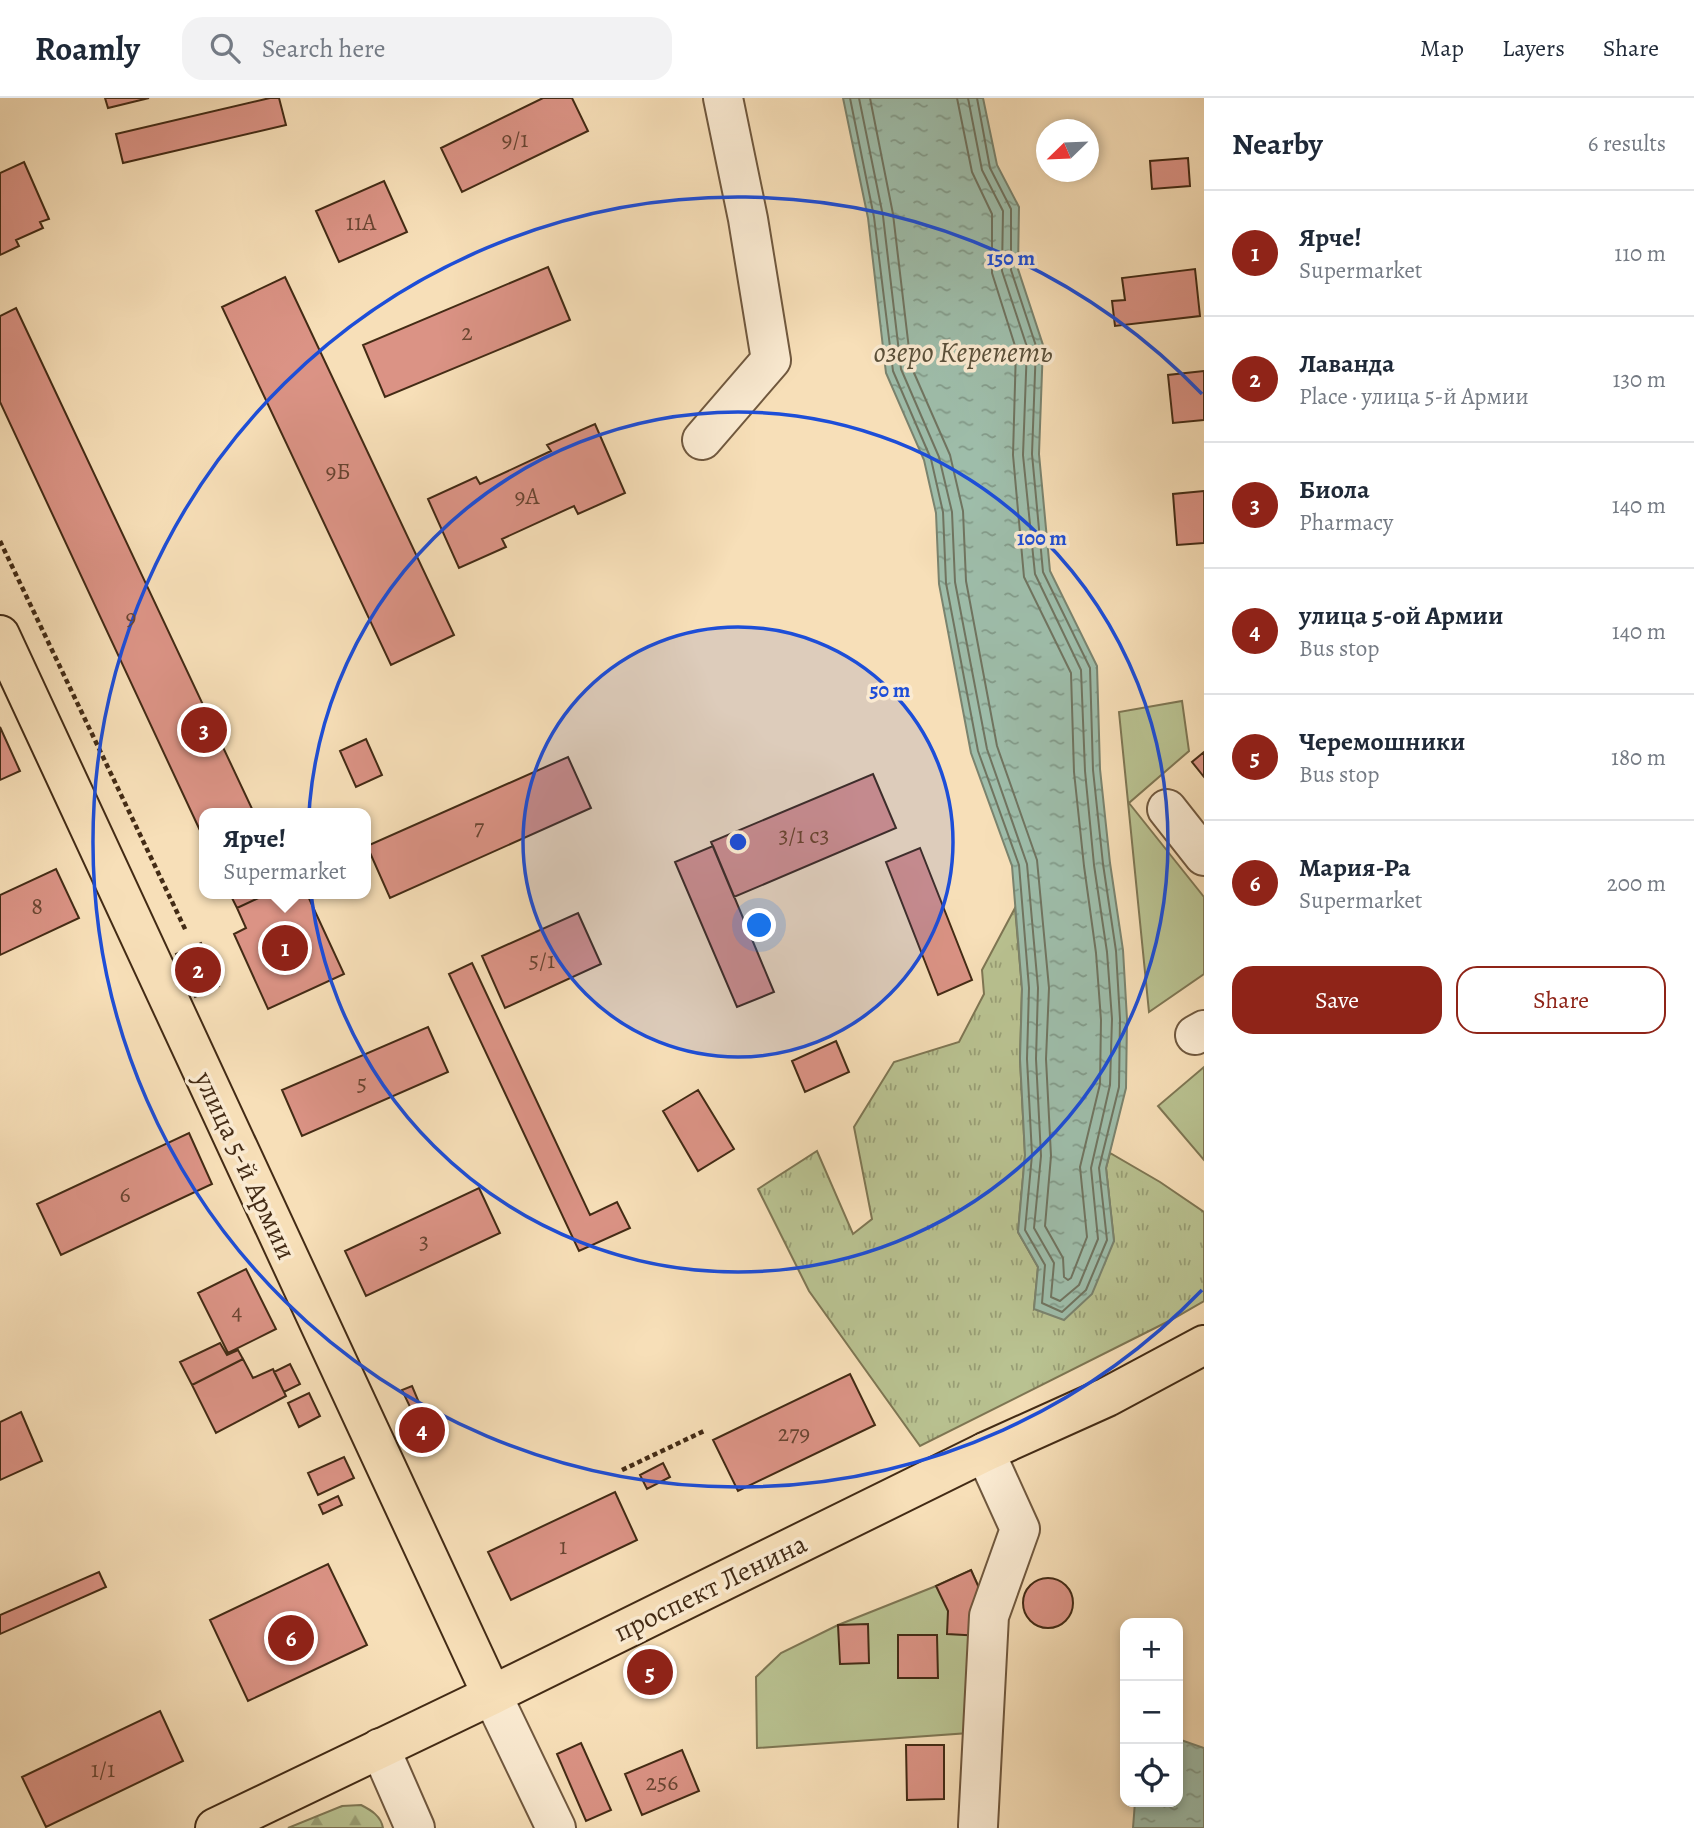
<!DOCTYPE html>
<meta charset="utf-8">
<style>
body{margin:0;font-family:Alegreya,serif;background:#f2f2f3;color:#1f2937}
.controls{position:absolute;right:21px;bottom:21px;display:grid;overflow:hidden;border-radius:14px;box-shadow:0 4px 10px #0003}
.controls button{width:63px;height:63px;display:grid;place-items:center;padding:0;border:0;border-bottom:2px solid #e0e1e3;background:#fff;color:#1f2937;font:35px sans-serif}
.compass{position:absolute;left:1036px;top:21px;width:63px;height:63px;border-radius:50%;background:#fff;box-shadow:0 4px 10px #0003;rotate:247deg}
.you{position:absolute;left:760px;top:828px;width:24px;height:24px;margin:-18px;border:5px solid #fff;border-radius:50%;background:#1a73e8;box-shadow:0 0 0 10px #1a73e833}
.badge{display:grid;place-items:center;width:46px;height:46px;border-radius:50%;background:#8f2418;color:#fff;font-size:23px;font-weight:700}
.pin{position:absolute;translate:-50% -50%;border:4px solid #fff;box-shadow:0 2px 7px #0006}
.popup{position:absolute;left:199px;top:710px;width:172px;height:91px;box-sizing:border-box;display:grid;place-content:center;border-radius:14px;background:#fff;filter:drop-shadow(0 2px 5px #0005);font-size:23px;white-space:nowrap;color:#747a83}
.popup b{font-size:26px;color:#1f2937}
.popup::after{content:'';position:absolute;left:50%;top:100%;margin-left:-14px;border:14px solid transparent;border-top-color:#fff}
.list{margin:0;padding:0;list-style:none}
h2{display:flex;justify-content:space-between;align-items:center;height:91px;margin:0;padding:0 28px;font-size:30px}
h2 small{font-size:23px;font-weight:400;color:#747a83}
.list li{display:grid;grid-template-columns:46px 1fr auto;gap:21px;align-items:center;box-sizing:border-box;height:126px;padding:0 28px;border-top:2px solid #e0e1e3}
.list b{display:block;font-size:26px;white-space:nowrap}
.list p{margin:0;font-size:23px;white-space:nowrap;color:#747a83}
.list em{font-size:23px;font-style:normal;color:#747a83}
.actions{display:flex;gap:14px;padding:21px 28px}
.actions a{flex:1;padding:16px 0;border:2px solid #8f2418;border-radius:21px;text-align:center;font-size:24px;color:#8f2418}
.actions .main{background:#8f2418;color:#fff}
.icon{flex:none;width:38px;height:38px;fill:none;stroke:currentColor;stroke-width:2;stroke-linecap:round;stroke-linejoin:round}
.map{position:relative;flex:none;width:1204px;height:1730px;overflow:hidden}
header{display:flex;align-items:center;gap:42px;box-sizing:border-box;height:98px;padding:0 35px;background:#fff;border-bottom:2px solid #e0e1e3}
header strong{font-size:33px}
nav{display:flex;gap:38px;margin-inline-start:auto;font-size:24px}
.search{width:490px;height:63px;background:#f2f2f3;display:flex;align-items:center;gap:18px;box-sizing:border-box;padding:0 24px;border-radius:21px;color:#747a83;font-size:26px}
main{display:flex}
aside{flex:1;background:#fff}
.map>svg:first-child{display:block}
.grass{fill:url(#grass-tufts);stroke:#7e7653;stroke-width:2}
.forest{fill:url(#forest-firs);stroke:#7e7653;stroke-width:2}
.green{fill:#b9c291;stroke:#7e7653;stroke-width:2}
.water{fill:url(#water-ripples);stroke:#7a836e;stroke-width:2}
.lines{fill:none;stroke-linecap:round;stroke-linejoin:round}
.shore{stroke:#707460;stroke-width:2}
.building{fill:#db9385;stroke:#432b15;stroke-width:2}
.minor-casing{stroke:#70583e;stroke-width:42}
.major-casing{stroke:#432b15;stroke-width:42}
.path{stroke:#432b15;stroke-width:4.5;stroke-dasharray:5 3.5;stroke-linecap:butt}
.minor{stroke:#faead1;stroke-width:38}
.major{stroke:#f7dfb8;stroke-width:38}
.ring{fill:none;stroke:#1d4ed8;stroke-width:3.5}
.labels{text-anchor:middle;stroke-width:7;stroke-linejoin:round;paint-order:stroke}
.number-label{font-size:24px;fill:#694531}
.street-label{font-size:28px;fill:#432b15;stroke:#faead1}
.water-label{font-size:30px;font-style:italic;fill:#5a503a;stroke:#faead1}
.centre{fill:#1d4ed8;stroke:#faead1;stroke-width:3.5}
.ring-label{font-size:21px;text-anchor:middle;font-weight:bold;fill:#1d4ed8;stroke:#faead1;stroke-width:7;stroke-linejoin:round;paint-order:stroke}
</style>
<header>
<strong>Roamly</strong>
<div class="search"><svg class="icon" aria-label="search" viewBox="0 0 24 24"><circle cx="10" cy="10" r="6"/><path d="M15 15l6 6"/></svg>Search here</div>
<nav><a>Map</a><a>Layers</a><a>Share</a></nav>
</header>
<main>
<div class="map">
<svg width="1204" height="1730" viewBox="0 0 1204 1730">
<defs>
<pattern id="grass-tufts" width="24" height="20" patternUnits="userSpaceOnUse" patternTransform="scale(1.75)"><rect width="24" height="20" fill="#b9c291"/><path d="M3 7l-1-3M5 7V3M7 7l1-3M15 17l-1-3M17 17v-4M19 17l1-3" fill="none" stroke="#989e75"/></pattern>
<pattern id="forest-firs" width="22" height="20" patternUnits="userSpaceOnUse" patternTransform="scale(1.75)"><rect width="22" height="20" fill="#b9c291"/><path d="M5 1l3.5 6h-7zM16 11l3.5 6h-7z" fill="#989e75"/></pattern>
<pattern id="water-ripples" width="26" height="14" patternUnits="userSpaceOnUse" patternTransform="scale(1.75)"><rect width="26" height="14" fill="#9ebdaa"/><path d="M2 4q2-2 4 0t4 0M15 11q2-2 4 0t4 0" fill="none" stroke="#829a89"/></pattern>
</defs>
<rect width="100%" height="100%" fill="#f7dfb8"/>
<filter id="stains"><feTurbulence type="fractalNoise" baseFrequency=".00286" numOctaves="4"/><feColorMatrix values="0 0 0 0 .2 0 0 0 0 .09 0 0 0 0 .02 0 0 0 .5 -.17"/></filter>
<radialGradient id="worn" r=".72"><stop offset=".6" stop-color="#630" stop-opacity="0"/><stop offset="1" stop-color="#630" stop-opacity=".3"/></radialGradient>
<!-- grass -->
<path class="grass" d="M1015 810 1022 890 1020 961 1025 1057 1018 1134 1038 1169 1034 1211 1114 1143 1106 1070 1110 1055 1160 1084 1204 1114V1203L1171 1222 920 1348 809 1193 758 1091 817 1053 853 1136 872 1121 854 1029 894 964 959 944 984 896 982 872Z"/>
<!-- forest -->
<path class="forest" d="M361 1707C371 1712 381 1718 383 1730H288L342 1708Z"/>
<!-- green -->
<path class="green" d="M1182 603 1189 653 1129 705 1204 799V876L1149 914 1119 614Z
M1204 969V1062L1158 1008Z
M971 1472 984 1501 969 1635 757 1650 756 1579 781 1555 838 1527 936 1488Z"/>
<!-- water -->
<path class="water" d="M843 0H983L997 67 1019 109 1018 171 1043 247 1039 356 1050 473 1097 568 1100 671 1110 765 1123 852 1127 921 1126 990 1106 1070 1114 1143 1092 1196 1064 1222 1034 1211 1038 1169 1018 1134 1025 1057 1020 961 1022 891 1012 768 971 655 939 486 936 415 924 362 886 275 868 120Z
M1178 1641 1204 1650V1730H1133L1135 1704H1178Z"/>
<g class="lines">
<!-- shore -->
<path class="shore" d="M850 0 874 119 893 273 931 361 943 414 946 485 978 653 1019 767 1029 890 1027 961 1032 1057 1025 1132 1045 1167 1042 1205 1062 1214 1086 1192 1107 1142 1099 1070 1119 989 1120 921 1116 853 1103 766 1093 672 1090 570 1043 474 1032 356 1036 248 1011 172V111L990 70 977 0
M859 0 883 118 901 271 939 359 952 414 955 484 987 651 1027 766 1038 890 1036 961 1041 1058 1034 1130 1054 1165 1051 1199 1060 1203 1079 1187 1098 1141 1091 1070 1110 987 1112 921 1107 854 1094 767 1085 673 1081 572 1035 476 1023 357 1027 249 1002 173 1003 113 982 72 968 0
M870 0 893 116 911 268 950 357 963 413 966 483 997 648 1037 762 1049 890 1046 961 1051 1058 1045 1128 1063 1160 1064 1179 1068 1182 1071 1180 1087 1139 1080 1069 1100 986 1101 922 1096 855 1084 768 1074 674 1071 575 1024 479 1013 357 1016 251 992 175V116L972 74 957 0"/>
</g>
<!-- building -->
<path class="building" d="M105 0H149L108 10Z
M270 0H279L286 27 123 65 116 36Z
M543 0H572L588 33 462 94 441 50Z
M1188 60 1190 88 1152 91 1150 63Z
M24 64 49 121 40 124 43 130 16 142 19 148 0 157V75Z
M384 83 407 134 339 164 316 113Z
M548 169 570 222 385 299 363 247Z
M1195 171 1200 218 1115 228 1112 203 1125 202 1122 180Z
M285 179 454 537 391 567 222 209Z
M16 210 254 715H204V741L0 304V218Z
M1204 273V322L1173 325 1168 277Z
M595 326 625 395 578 416 574 408 502 441 506 449 459 470 428 401 476 379 480 386 551 353 547 347Z
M1204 393V445L1177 447 1173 396Z
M0 629 20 673 0 682Z
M366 641 382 677 356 689 340 653Z
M1204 654V679L1192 664Z
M568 659 591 710 390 800 367 748Z
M873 676 896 730 734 799 711 744Z
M713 748 774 894 737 909 675 764Z
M920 750 972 882 938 897 886 764Z
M56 771 79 820 0 857V797Z
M230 796H267L237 810Z
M267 796H307L344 876 268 911 234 836 246 830 237 810Z
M578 815 601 866 505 910 482 858Z
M201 845 219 888 195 899 176 856Z
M472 865 590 1117 617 1104 630 1130 579 1153 449 876Z
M428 929 448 974 302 1038 282 992Z
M836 943 849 974 805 994 792 963Z
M698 992 734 1051 698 1073 663 1013Z
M189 1035 212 1086 61 1157 37 1106Z
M479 1090 500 1135 366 1198 345 1153Z
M246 1171 276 1231 228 1255 198 1195Z
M220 1245 227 1257 238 1252 243 1261 192 1287 180 1264Z
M243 1261 253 1280 273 1271 286 1298 216 1335 192 1287Z
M290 1266 300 1286 284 1294 274 1274Z
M850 1276 875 1327 738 1393 713 1342Z
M412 1288 420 1307 411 1311 402 1292Z
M309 1295 320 1318 299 1329 288 1305Z
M420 1307 427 1322 418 1326 411 1311Z
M21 1314 42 1363 0 1382V1324Z
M344 1359 354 1380 318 1397 308 1375Z
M663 1365 670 1379 647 1391 640 1377Z
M615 1394 637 1442 511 1502 488 1454Z
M338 1398 342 1407 323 1416 319 1407Z
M328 1466 367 1547 248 1603 210 1522Z
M971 1472 984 1501 982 1538 947 1536 948 1513 936 1488Z
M99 1474 106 1489 0 1536V1517Z
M1023 1505a25 25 0 1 1 50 0a25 25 0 1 1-50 0Z
M868 1526 869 1565 840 1566 838 1527Z
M898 1537H937L938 1580H898Z
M160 1613 183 1663 46 1729 22 1679Z
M581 1645 611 1712 586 1723 557 1656Z
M906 1647H944V1701L907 1702Z
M682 1652 699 1693 642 1717 625 1676Z"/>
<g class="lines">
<defs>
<path id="minor" d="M702 342 771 262 748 121 723 0
M1167 711 1204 758
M1195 937 1204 932
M492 1597 556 1730
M380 1650 415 1730
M978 1728 989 1518 1020 1431 985 1354"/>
<path id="major" d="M0 537 492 1597
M215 1730 492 1597 985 1354 1107 1299 1204 1247"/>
</defs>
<!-- minor casing -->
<use href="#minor" class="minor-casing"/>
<!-- major casing -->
<use href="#major" class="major-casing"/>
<!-- path -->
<path class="path" d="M0 443 186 833
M622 1372 704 1333"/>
<!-- minor -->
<use href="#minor" class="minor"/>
<!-- major -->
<use href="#major" class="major"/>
</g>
<!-- distance rings -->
<circle cx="738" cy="744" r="215" fill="#1d4ed8" fill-opacity=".12"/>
<g class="ring">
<circle cx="738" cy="744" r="215"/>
<circle cx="738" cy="744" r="430"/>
<path d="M1202 1192A645 645 0 1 1 1202 296"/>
</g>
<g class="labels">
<!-- number labels -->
<g class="number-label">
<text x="515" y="49">9/1</text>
<text x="361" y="132">11А</text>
<text x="467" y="242">2</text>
<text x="338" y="381">9Б</text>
<text x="527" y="406">9А</text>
<text x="131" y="527">9</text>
<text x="479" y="737">7</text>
<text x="804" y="745">3/1 с3</text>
<text x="37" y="816">8</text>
<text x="542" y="870">5/1</text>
<text x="362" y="993">5</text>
<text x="125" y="1104">6</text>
<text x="424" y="1151">3</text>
<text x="237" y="1221">4</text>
<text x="794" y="1343">279</text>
<text x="563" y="1456">1</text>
<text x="103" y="1679">1/1</text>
<text x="662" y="1692">256</text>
</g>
<!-- street labels -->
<g class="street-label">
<text transform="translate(246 1067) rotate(65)" y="10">улица 5-й Армии</text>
<text transform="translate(710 1489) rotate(-26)" y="10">проспект Ленина</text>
</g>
<!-- water labels -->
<g class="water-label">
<text x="963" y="264">озеро Керепеть</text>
</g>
</g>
<circle cx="738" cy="744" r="10" class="centre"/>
<g class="ring-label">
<text x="1011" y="167">150 m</text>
<text x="1042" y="447">100 m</text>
<text x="890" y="599">50 m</text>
</g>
<rect width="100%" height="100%" filter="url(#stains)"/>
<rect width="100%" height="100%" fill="url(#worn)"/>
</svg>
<div class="controls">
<button>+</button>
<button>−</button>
<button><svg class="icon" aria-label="locate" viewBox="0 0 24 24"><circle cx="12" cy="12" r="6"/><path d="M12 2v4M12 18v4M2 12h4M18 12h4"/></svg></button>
</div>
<svg class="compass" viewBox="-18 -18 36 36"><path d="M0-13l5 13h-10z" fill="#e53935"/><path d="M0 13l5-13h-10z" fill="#747a83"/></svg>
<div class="you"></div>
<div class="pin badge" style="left:285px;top:850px">1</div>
<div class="popup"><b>Ярче!</b>Supermarket</div>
<div class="pin badge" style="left:198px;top:872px">2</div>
<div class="pin badge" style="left:204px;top:632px">3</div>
<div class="pin badge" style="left:422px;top:1332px">4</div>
<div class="pin badge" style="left:650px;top:1574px">5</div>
<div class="pin badge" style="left:291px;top:1540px">6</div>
</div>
<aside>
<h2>Nearby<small>6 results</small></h2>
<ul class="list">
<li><span class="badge">1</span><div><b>Ярче!</b><p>Supermarket</p></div><em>110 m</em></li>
<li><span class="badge">2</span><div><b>Лаванда</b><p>Place · улица 5-й Армии</p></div><em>130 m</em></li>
<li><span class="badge">3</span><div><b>Биола</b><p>Pharmacy</p></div><em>140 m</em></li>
<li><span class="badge">4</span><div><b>улица 5-ой Армии</b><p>Bus stop</p></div><em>140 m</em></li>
<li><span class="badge">5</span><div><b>Черемошники</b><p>Bus stop</p></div><em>180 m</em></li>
<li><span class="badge">6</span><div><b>Мария-Ра</b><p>Supermarket</p></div><em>200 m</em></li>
</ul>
<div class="actions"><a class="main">Save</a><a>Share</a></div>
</aside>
</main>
